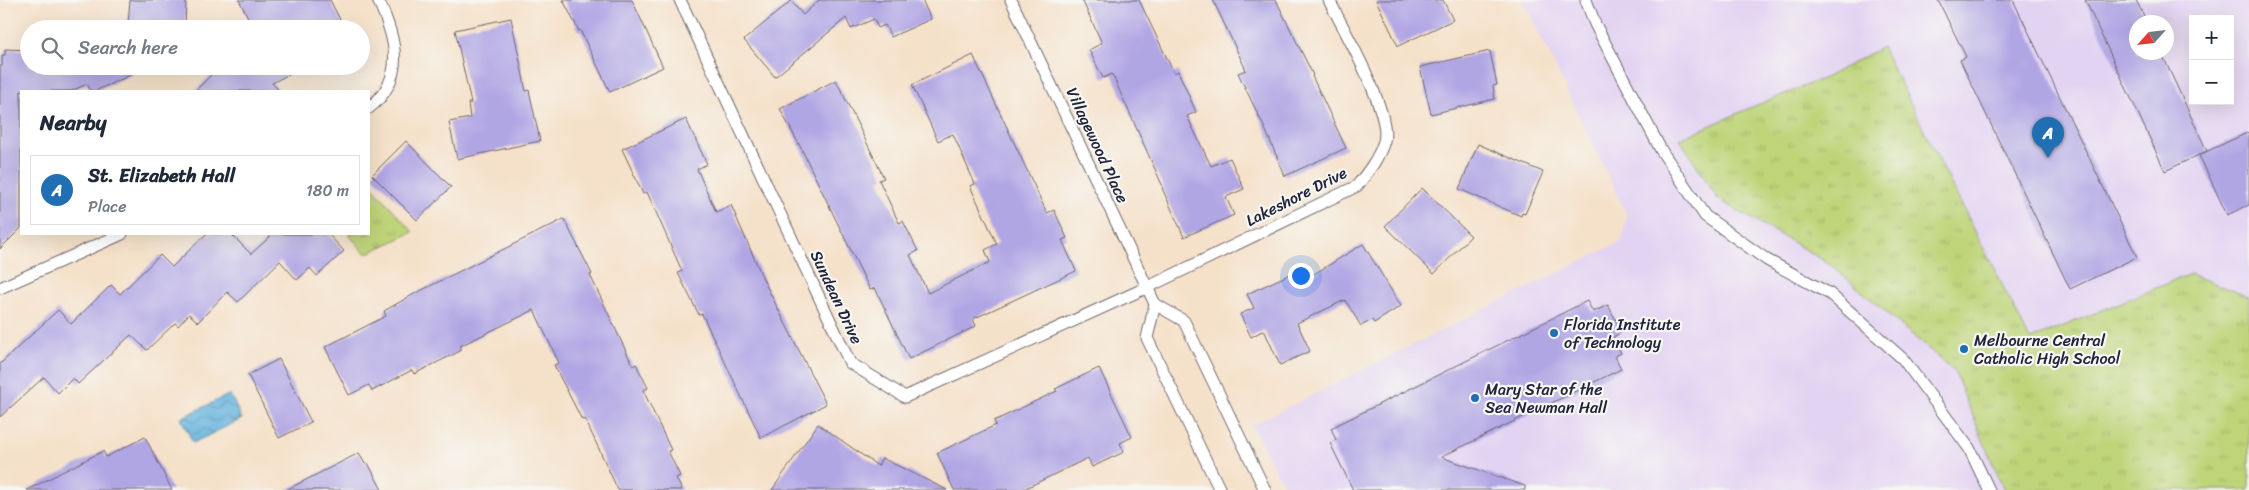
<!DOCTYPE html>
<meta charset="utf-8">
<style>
body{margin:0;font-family:Sriracha,sans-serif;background:#f6f6f7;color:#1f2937}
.controls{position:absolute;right:15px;top:15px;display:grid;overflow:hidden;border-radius:0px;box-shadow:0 5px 20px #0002}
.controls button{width:45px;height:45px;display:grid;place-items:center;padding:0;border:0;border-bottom:1px solid #e0e1e3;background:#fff;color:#1f2937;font:25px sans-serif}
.compass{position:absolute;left:2129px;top:15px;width:45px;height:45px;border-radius:50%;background:#fff;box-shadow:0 5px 20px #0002;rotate:243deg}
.you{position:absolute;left:1300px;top:275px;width:18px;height:18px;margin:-12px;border:4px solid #fff;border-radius:50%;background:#1a73e8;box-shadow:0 0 0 8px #1a73e833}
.badge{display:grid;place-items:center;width:32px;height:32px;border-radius:50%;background:#1f6fb2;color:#fff;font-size:16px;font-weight:700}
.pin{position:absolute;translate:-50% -41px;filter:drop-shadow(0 1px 2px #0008)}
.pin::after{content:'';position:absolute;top:26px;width:18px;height:15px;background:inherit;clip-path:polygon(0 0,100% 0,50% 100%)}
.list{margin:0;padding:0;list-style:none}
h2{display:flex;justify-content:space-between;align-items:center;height:65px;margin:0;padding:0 20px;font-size:21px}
h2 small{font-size:16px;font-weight:400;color:#747a83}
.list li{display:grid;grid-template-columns:32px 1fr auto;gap:15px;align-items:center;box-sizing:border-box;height:70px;margin:0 10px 10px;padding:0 10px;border:1px solid #e0e1e3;border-radius:0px}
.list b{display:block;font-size:19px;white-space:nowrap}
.list p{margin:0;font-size:16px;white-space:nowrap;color:#747a83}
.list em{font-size:16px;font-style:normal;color:#747a83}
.icon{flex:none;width:28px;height:28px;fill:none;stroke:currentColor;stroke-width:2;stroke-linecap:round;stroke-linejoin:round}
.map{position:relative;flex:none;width:2249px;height:490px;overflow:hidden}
.search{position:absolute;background:#fff;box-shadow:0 5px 20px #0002;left:20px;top:20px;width:350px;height:55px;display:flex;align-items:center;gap:12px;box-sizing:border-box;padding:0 18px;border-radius:28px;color:#747a83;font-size:19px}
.panel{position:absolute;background:#fff;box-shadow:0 5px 20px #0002;left:20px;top:90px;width:350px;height:145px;border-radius:0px}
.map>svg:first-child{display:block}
.built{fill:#e3d3f2;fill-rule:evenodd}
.grass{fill:url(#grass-tufts);stroke:#707b5a}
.water{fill:url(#water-waves);stroke:#436a8c}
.building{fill:#b1a6e4}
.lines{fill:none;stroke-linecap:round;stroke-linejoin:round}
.lane-casing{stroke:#6c656d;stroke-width:13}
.lane{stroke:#fff;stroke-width:11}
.poi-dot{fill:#1f6fb2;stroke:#f6f6f2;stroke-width:2}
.labels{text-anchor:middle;stroke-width:4.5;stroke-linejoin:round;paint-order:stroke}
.street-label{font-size:16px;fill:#22223b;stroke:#f6f6f2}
.poi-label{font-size:16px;fill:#22223b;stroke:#f6f6f2;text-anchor:start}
</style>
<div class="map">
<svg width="2249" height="490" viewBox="0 0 2249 490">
<defs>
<pattern id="grass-tufts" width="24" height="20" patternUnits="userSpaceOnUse" patternTransform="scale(1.25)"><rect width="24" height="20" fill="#bed478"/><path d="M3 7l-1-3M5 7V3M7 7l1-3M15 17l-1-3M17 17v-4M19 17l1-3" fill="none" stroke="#a3b669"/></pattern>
<pattern id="water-waves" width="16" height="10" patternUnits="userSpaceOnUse" patternTransform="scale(1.25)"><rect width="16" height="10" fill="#64b2dd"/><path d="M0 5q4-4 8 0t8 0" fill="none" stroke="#5290b4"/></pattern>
</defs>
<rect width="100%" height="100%" fill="#f6f6f2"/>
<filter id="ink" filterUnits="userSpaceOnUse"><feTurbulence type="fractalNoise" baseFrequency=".02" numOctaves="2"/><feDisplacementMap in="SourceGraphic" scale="10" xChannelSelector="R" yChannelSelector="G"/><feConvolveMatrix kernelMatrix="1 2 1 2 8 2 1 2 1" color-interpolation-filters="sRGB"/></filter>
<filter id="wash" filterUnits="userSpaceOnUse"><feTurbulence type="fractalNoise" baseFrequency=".0096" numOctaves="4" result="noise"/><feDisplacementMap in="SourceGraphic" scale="20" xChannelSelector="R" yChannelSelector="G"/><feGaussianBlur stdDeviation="1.12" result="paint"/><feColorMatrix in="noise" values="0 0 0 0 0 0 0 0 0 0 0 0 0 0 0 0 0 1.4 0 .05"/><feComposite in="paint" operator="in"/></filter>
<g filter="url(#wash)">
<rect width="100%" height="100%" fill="#f5e1c9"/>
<!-- built -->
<path class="built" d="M1523 0H2249V456L2180 490H1286L1252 425 1622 241 1627 215ZM2193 19H2230V101H2193ZM2136 22H2166V52H2136Z"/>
<!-- grass -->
<path class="grass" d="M1882 47 2030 340 2190 274 2249 297V490H2004L1954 371 1830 264 1718 199 1680 139 1752 107 1827 77Z
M369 183 413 232 366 254 348 234H369Z"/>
<!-- water -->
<path class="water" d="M230 394 242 419 193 443 181 418Z"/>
<g id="blocks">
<!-- building -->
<path class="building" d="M130 0H186L185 28 128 24Z
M239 0H330L345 29H254Z
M563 0H632L663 67 610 92 580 30 579 31Z
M819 0H922L931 19 891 37 885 25 878 28 874 19 851 29 846 18 775 77 744 40 791 1 803 15Z
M1082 0H1139L1174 73 1178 71 1196 112 1187 116 1211 166 1230 158 1244 189 1226 197 1234 215 1184 237 1162 188 1163 187 1112 74 1103 78 1089 50 1102 43Z
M1213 0H1276L1313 75 1312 76 1346 148 1285 176 1266 131 1238 73 1246 70Z
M1376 0H1443L1453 20 1398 46Z
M1938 0H2013L2137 257 2070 289 1960 60 1966 57Z
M2085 0H2136L2147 22H2136V52H2161L2207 151 2165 171Z
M511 18 526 91 529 90 540 141 457 159 449 122 470 118 468 103H471L455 30Z
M5 49 29 50V66H129L133 74 95 91H91L87 84 71 91H21V228L0 249V66H2V55H5Z
M1490 51 1497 85 1493 86 1495 99 1431 114 1420 67Z
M973 55 1047 213 1054 210 1067 238 1062 240 1076 271 973 319 976 326 909 359 875 288 870 290 802 150 780 109 836 80 884 178 879 180 899 223 903 221 918 251 910 255 928 293 990 262 985 250 997 244 970 186 975 184 953 134 938 141 912 85Z
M220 66H305L272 83 280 91H195Z
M686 119 707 164 697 169 716 212 731 205 765 283 826 404 761 438 702 314 699 315 678 273 682 271 647 192 643 194 622 149Z
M2249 132V205L2227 215 2199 155Z
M406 141 451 187 417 220 372 175Z
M1478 144 1543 172 1525 214 1522 213 1521 216 1459 189Z
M1422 188 1471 236 1434 274 1385 226Z
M564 219 592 274 590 275 633 366 636 364 648 388 643 390 671 450 668 451 680 476 676 478 682 490H618L585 419 582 420 554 365 559 363 534 310 460 346V351L414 374 412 370 372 391 369 385 349 395 325 347 386 316 384 311 414 294Z
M206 234H231L251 254 273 234H328L344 251 317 276 310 268 297 280 280 261 238 302 227 292 198 322 189 314 178 326 175 323 147 350 131 335 78 384 73 378 58 393 44 377 0 417V364L58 310 71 324 111 285 120 294 160 255 172 267Z
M1363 244 1401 306 1374 323 1372 320 1361 326 1345 300 1297 323 1310 351 1280 365 1264 330 1251 337 1240 314 1254 308 1247 294 1301 269 1306 279Z
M1587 301 1593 312 1608 305 1622 332 1613 337 1621 353 1615 356 1621 369 1441 457 1525 486V490H1353L1330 443 1336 440 1331 428Z
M279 359 311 422 279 438 248 375Z
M1099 368 1132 437 1120 443 1124 452 1092 467 1088 458 1022 490H954L937 453 996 425 994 421 1057 391 1055 389Z
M818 424 878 466 882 458 947 490H772Z
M145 437 172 490H27L103 451 106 457Z
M359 453 365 464 368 463 382 490H286Z"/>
</g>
</g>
<g filter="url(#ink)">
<use href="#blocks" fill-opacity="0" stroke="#6c656d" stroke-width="1"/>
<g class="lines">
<defs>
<path id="lane" d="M680 0 850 363 905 397 1148 287 1357 186C1368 172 1379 158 1384 141 1392 113 1343 28 1329 0
M1011 0 1155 304 1184 321 1265 490
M1586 0 1595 24 1661 150 1705 216 1767 260 1830 294 1903 359 1969 448 1989 490
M369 108C407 78 396 38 378 0
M0 288 122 234
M1155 304 1147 338 1220 490"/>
</defs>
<!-- lane casing -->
<use href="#lane" class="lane-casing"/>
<!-- lane -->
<use href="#lane" class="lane"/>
</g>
</g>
<!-- markers -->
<g class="poi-dot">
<circle cx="1554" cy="333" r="5"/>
<circle cx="1964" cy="349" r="5"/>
<circle cx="1475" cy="398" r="5"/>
</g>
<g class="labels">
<!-- street labels -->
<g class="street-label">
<text transform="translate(1098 145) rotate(65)" y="6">Villagewood Place</text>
<text transform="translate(1296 196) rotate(-27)" y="6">Lakeshore Drive</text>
<text transform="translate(837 297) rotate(65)" y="6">Sundean Drive</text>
</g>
<!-- poi labels -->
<g class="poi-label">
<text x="1564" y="330">Florida Institute<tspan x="1564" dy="18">of Technology</tspan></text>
<text x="1974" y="346">Melbourne Central<tspan x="1974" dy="18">Catholic High School</tspan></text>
<text x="1485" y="395">Mary Star of the<tspan x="1485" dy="18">Sea Newman Hall</tspan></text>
</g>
</g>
</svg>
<div class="controls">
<button>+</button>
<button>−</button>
</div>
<svg class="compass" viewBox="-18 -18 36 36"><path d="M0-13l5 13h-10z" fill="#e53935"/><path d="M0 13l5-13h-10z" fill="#747a83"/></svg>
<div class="you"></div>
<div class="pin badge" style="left:2048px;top:158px">A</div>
<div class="search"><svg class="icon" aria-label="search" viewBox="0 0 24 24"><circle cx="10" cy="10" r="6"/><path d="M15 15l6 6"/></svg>Search here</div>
<section class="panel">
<h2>Nearby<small></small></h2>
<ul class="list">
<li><span class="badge">A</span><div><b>St. Elizabeth Hall</b><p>Place</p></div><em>180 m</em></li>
</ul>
</section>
</div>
